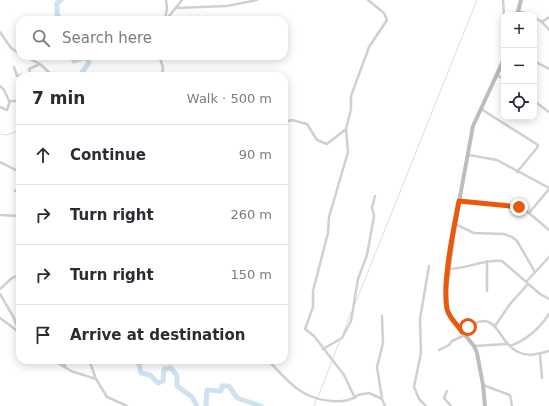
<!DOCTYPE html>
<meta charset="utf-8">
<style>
body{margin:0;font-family:"DejaVu Sans",sans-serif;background:#f2f2f3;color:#2b2b33}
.controls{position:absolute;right:12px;top:12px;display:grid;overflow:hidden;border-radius:8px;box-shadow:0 2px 10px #0003}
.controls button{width:36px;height:36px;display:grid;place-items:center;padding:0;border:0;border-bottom:1px solid #e1e1e2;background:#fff;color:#2b2b33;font:20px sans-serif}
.stop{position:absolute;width:12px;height:12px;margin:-9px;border:3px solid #ea580c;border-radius:50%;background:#fff}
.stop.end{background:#ea580c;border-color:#fff;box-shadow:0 1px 4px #0008}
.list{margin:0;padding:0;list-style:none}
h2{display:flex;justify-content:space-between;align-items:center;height:52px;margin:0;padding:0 16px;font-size:17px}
h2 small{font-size:13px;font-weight:400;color:#7c7c81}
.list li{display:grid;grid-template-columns:26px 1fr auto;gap:12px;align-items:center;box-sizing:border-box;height:60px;padding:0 16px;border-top:1px solid #e1e1e2}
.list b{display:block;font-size:15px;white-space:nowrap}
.list em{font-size:13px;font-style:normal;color:#7c7c81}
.icon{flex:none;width:22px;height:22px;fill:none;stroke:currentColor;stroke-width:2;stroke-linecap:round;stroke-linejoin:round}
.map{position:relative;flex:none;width:549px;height:406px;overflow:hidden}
.search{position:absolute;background:#fff;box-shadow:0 2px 10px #0003;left:16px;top:16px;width:272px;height:44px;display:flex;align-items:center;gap:10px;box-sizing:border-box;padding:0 14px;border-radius:12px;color:#7c7c81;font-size:15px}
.panel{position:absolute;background:#fff;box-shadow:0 2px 10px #0003;left:16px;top:72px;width:272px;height:292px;border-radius:12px}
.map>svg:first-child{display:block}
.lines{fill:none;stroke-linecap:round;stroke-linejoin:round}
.stream{stroke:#cfe2ee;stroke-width:1}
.river{stroke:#cfe2ee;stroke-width:5}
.street{stroke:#d0d0d0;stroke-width:2.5}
.secondary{stroke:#bdbdbd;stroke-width:4}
.route{stroke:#ea580c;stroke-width:5}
</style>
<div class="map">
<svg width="549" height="406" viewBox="0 0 549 406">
<rect width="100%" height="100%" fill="#fff"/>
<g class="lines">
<!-- stream -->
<path class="stream" d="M0 134 7 135 20 130
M355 304 477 0
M343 334 351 312
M318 397 340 340
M314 406 316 400"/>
<!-- river -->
<path class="river" d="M61 0 57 3V15L61 20
M72 56 74 61 86 57 89 63 82 72 83 76
M138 360 141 373 150 375 158 383 163 381 164 369 171 368 177 376V386L192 397 197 406
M206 406 207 390 221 391 222 386H229L237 398 261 406"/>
<!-- street -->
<path class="street" d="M503 0 504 15
M176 8 227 6 257 0
M518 11 531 15
M534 17 542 22 549 30
M504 19V36
M165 20 167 8 166 0
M166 20 182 0
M542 22 549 17
M0 32 11 48 20 54
M24 56 40 64 53 76
M159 56 163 67 162 76
M534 61 549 69
M14 67 17 76 29 73
M31 76 29 69 40 64
M498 76 504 79
M0 86 4 90 9 101H20
M534 101 549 112
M0 107 7 110 10 101
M481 109 538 145 537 148 517 172
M284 122 292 120 307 124 317 140 327 144 346 129
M469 155 497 160 549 188
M0 162 20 172
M15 191 18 189 20 184
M460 201 519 207 529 213 549 230
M529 213 549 189
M0 215 20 216
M20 216V249
M455 224 474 233 504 234 512 237 517 241 535 272
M449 269C467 269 483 259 502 261L540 294 549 299
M526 282 549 257
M0 289 12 278 20 275
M487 291V261
M0 294 14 318 20 333
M382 316 383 343 377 367 382 399
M0 318 20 333
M495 326 510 304 528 284
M463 331C498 303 496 342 518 352 528 357 539 354 549 351
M474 346 507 344
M510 346C527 340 539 329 549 314
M323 349 342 338 351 321 358 279 367 255 374 216 372 207 375 196
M439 350 449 345 452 341 465 335
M540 354 542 378
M53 360 71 371 96 379
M63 360 66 368
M89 360 96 379 107 397 127 406
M268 360C278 371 289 384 302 392 317 401 345 406 358 395L369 393 382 399 385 406
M483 385 510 395 512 406
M447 391 444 398 451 406
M355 398 344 375 314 336 305 329 313 307V291L328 233 329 217 348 152 346 129 351 109V96L369 47 387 20 384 13 368 0
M426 406 419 399 414 387 421 353 420 319 429 266"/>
<!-- secondary -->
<path class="secondary" d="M517 15 521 0
M485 406 483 385 477 353 474 346 450 316 447 309 446 290 455 224 473 126 504 59"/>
</g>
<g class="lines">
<!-- route -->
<path class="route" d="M468 327 462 332C457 324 449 318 447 309 442 282 454 228 459 201L519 207"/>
</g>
</svg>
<div class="controls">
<button>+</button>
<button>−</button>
<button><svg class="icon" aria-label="locate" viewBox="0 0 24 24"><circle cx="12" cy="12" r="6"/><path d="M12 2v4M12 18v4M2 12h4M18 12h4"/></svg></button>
</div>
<div class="stop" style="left:468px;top:327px"></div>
<div class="stop end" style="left:519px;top:207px"></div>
<div class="search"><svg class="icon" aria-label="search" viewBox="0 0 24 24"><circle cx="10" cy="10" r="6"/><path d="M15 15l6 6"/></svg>Search here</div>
<section class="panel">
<h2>7 min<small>Walk · 500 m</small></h2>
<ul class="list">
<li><svg class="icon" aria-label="ahead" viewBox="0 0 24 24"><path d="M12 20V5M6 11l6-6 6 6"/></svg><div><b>Continue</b></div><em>90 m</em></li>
<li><svg class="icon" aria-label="right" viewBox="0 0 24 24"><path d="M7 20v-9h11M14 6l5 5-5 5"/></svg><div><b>Turn right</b></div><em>260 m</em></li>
<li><svg class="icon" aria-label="right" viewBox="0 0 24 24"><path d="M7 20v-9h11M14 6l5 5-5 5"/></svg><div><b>Turn right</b></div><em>150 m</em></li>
<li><svg class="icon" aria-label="arrive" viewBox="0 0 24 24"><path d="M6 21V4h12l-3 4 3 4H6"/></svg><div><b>Arrive at destination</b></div></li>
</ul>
</section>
</div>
